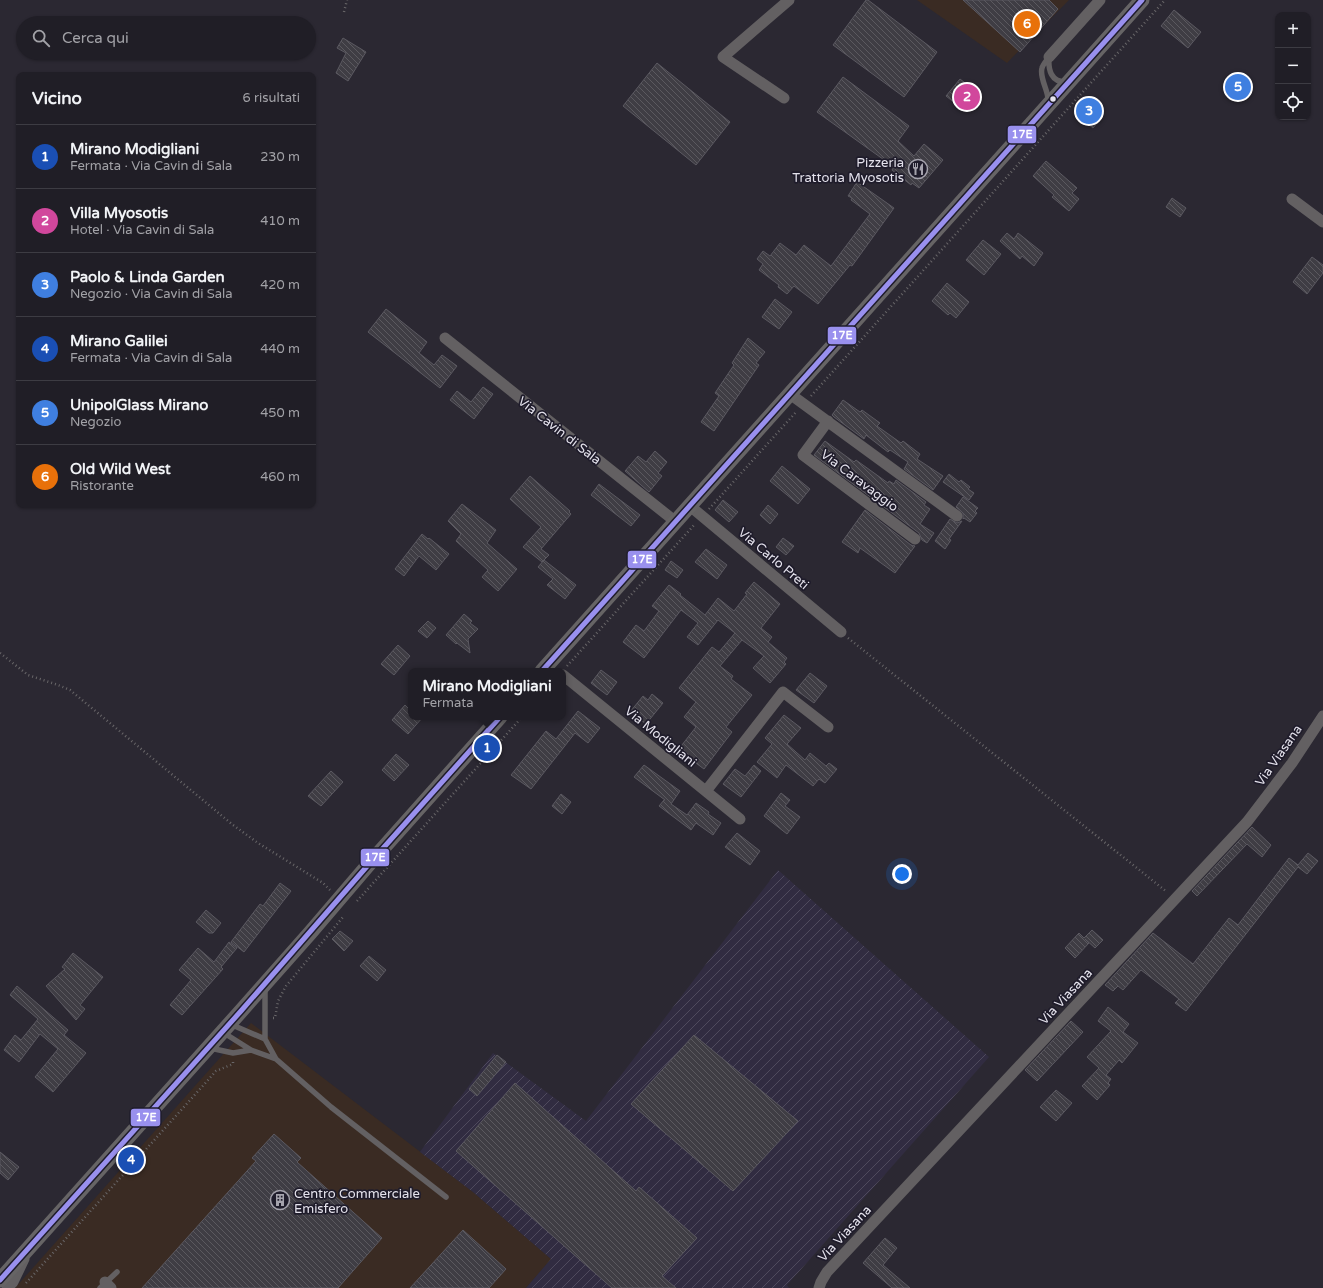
<!DOCTYPE html>
<html lang="it">
<meta charset="utf-8">
<style>
body{margin:0;font-family:"Varela Round",sans-serif;background:#28272e;color:#f1f3f6}
.controls{position:absolute;right:12px;top:12px;display:grid;overflow:hidden;border-radius:8px;box-shadow:0 1px 3px #0004}
.controls button{width:36px;height:36px;display:grid;place-items:center;padding:0;border:0;border-bottom:1px solid #3d3c43;background:#201e26;color:#f1f3f6;font:20px sans-serif}
.you{position:absolute;left:902px;top:874px;width:14px;height:14px;margin:-10px;border:3px solid #fff;border-radius:50%;background:#1a73e8;box-shadow:0 0 0 6px #1a73e833}
.badge{display:grid;place-items:center;width:26px;height:26px;border-radius:50%;background:#2563eb;color:#fff;font-size:13px;font-weight:700}
.pin{position:absolute;translate:-50% -50%;border:2px solid #fff;box-shadow:0 1px 4px #0006}
.popup{position:absolute;left:408px;top:668px;width:158px;height:52px;box-sizing:border-box;display:grid;place-content:center;border-radius:8px;background:#201e26;filter:drop-shadow(0 1px 3px #0005);font-size:13px;white-space:nowrap;color:#a2a2a7}
.popup b{font-size:15px;color:#f1f3f6}
.popup::after{content:'';position:absolute;left:50%;top:100%;margin-left:-8px;border:8px solid transparent;border-top-color:#201e26}
.list{margin:0;padding:0;list-style:none}
h2{display:flex;justify-content:space-between;align-items:center;height:52px;margin:0;padding:0 16px;font-size:17px}
h2 small{font-size:13px;font-weight:400;color:#a2a2a7}
.list li{display:grid;grid-template-columns:26px 1fr auto;gap:12px;align-items:center;box-sizing:border-box;height:64px;padding:0 16px;border-top:1px solid #3d3c43}
.list b{display:block;font-size:15px;white-space:nowrap}
.list p{margin:0;font-size:13px;white-space:nowrap;color:#a2a2a7}
.list em{font-size:13px;font-style:normal;color:#a2a2a7}
.icon{flex:none;width:22px;height:22px;fill:none;stroke:currentColor;stroke-width:2;stroke-linecap:round;stroke-linejoin:round}
.map{position:relative;flex:none;width:1323px;height:1288px;overflow:hidden}
.search{position:absolute;background:#201e26;box-shadow:0 1px 3px #0004;left:16px;top:16px;width:300px;height:44px;display:flex;align-items:center;gap:10px;box-sizing:border-box;padding:0 14px;border-radius:22px;color:#a2a2a7;font-size:15px}
.panel{position:absolute;background:#201e26;box-shadow:0 1px 3px #0004;left:16px;top:72px;width:300px;height:436px;border-radius:8px}
.map>svg:first-child{display:block}
.commercial{fill:#3a2b23}
.industrial{fill:url(#industrial-furrows)}
.building{fill:url(#building-back-hatch);stroke:#5b5961}
.lines{fill:none;stroke-linecap:round;stroke-linejoin:round}
.path{stroke:#696769;stroke-width:2.5;stroke-dasharray:1 3;stroke-linecap:butt}
.service{stroke:#636062;stroke-width:5.5}
.minor{stroke:#636062;stroke-width:11}
.secondary{stroke:#666465;stroke-width:15}
.bus-1-casing{stroke:#1f1c2b;stroke-width:8}
.bus-1{stroke:#9990ee;stroke-width:5}
.bus-dot{fill:#e5e3ed;stroke:#1f1c2b;stroke-width:1.5}
.labels{text-anchor:middle;stroke-width:3.5;stroke-linejoin:round;paint-order:stroke}
.poi-label{font-size:13px;fill:#e5e3ed;stroke:#1f1c2b;text-anchor:end}
.street-label{font-size:13px;fill:#e5e3ed;stroke:#1f1c2b}
.line-badge{stroke:#1f1c2b;stroke-width:1.5}
.badge-label{font-size:11px;text-anchor:middle;font-weight:bold;fill:#fff}
</style>
<div class="map">
<svg width="1323" height="1288" viewBox="0 0 1323 1288">
<defs>
<pattern id="industrial-furrows" width="10" height="10" patternUnits="userSpaceOnUse"><rect width="10" height="10" fill="#312c41"/><path d="M-1 1l2-2M0 10L10 0M9 11l2-2" fill="none" stroke="#4f4a5d"/></pattern>
<pattern id="building-back-hatch" width="6" height="6" patternUnits="userSpaceOnUse"><rect width="6" height="6" fill="#3f3d44"/><path d="M-1 5l2 2M0 0l6 6M5-1l2 2" fill="none" stroke="#5b595f"/></pattern>
</defs>
<rect width="100%" height="100%" fill="#2b2832"/>
<!-- commercial -->
<path class="commercial" d="M917 0H1069L1007 63Z
M251 1023 473 1192 551 1259 526 1288H15Z"/>
<!-- industrial -->
<path class="industrial" d="M778 870 989 1057 787 1285 789 1288H526L551 1259 473 1192 420 1152 493 1053 586 1121Z"/>
<!-- building -->
<path class="building" d="M866 0H868L937 52 904 97 833 45Z
M963 0H1049L1058 9 1020 52Z
M1174 10 1201 32 1188 48 1161 26Z
M343 38 366 52 348 81 336 73 346 53 337 48Z
M657 63 730 122 696 165 623 106Z
M843 77 909 126 898 141 914 156 924 144 943 160 919 188 912 183 911 185 892 170 894 167 817 112Z
M960 79 979 94 966 112 946 96Z
M1083 101 1102 117 1093 128 1074 113Z
M1046 161 1077 188 1072 193 1079 199 1069 211 1052 197 1054 195 1033 176Z
M857 182 894 208 852 266 850 265 818 304 794 286 787 294 778 287 779 285 759 270 763 264 757 259 763 251 770 256 780 243 796 255 804 245 831 266 870 214 851 200 852 198 848 196Z
M1172 198 1186 208 1180 217 1166 207Z
M1007 233 1014 239 1018 233 1043 253 1034 266 1022 256 1020 259 1000 241Z
M983 240 1001 254 984 275 966 260Z
M1312 257 1323 265V273L1307 294 1293 282Z
M947 283 969 302 956 318 950 313 948 315 932 301Z
M775 299 792 312 779 329 762 317Z
M386 309 427 342 419 353 434 365 442 355 457 366 440 388 368 332Z
M748 338 765 352 756 363 759 365 714 431 701 422 719 396 715 393 734 365 732 363Z
M483 387 493 394 474 419 450 400 457 391 471 402Z
M843 400 860 412 862 410 880 423 877 426 901 443 903 441 920 454 917 459 943 476 933 490 904 469 908 462 890 450 888 452 866 435 864 439 834 417 832 415Z
M825 441 854 462 856 460 888 483 889 481 894 484 896 480 926 502 924 505 930 509 920 524 934 533 927 543 922 540 919 533 814 455Z
M655 451 667 462 658 473 662 476 649 492 625 471 638 456 646 462Z
M782 466 810 489 798 504 770 481Z
M949 474 959 482 961 480 970 487 968 489 974 493 969 500 943 482Z
M530 476 570 511 569 512 571 514 541 549 549 555 542 562 523 547 541 527 510 499Z
M599 484 640 515 631 526 591 495Z
M963 497 978 508 975 511 977 513 970 522 964 518 963 519V513L956 507Z
M723 500 738 512 729 522 715 510Z
M462 504 496 530 487 543 517 569 498 591 482 577 488 570 456 541 461 534 448 521Z
M768 505 778 514 770 524 760 515Z
M865 510 911 545 915 546 895 573 860 548 858 553 842 542Z
M950 519 957 523 962 521 949 539 951 540 945 549 935 541Z
M422 534 428 539 429 538 449 554 436 570 419 556 404 576 395 569Z
M783 538 794 546 786 555 776 547Z
M706 549 727 565 717 579 695 562Z
M544 560 576 585 565 599 547 585 553 579 538 567Z
M671 561 683 570 677 578 665 570Z
M754 582 780 604 761 628 772 637 768 642 787 658 784 662 786 664 770 683 753 668 764 656 742 640 720 666 733 676 731 679 752 695 726 727 732 732 704 769 678 750 696 727 684 717 696 702 679 688 712 647 719 652 735 633 718 620 698 645 687 637 698 623 681 610 644 658 623 642 636 625 644 631 659 611 652 606 669 585 681 594 680 595 705 615 718 598 734 611 747 594 745 593Z
M464 614 472 621 470 623 478 629 468 639 470 653 457 643 456 644 446 635Z
M428 621 436 628 427 638 418 631Z
M398 645 410 656 394 675 381 664Z
M601 670 617 682 607 695 591 683Z
M810 673 827 686 814 703 796 690Z
M652 694 663 703 646 724 630 712 643 696 648 700Z
M405 705 411 711V717H423L408 734 392 720Z
M578 711 600 728 588 743 575 733 531 789 511 775 546 731 556 739Z
M784 715 801 728 787 744 805 760 810 753 826 766 829 763 837 769 825 783 819 779 813 786 786 765 777 778 757 762 772 744 765 738Z
M396 754 409 765 394 781 382 770Z
M644 765 680 791 671 804 687 815 696 803 709 812 708 814 721 823 713 835 696 823 691 830 659 806 664 800H665L634 777Z
M754 765 761 771 741 797 723 784 735 769 745 776Z
M331 771 343 782 321 806 308 796Z
M781 793 790 800 785 806 800 817 787 834 764 816Z
M561 794 571 802 562 814 552 806Z
M1252 827 1271 845 1262 857 1247 844 1197 896 1192 891Z
M737 833 760 851 750 865 725 847Z
M1308 853 1318 861 1307 874 1298 867 1186 1011 1175 1003 1179 999 1141 970 1123 990 1118 986 1113 991 1105 985 1153 933 1193 964 1229 918 1238 925 1289 858 1298 865Z
M280 883 291 891 244 952 231 942 260 904 263 906Z
M206 910 221 923 213 933H209L196 922Z
M1092 930 1103 940 1095 948 1085 939 1089 943 1075 958 1065 948 1079 933 1084 938Z
M340 931 353 941 344 951 332 939Z
M229 942 237 948 221 967 223 969 182 1015 170 1005 191 980 179 970 198 948 214 962Z
M73 953 103 977 80 1005 85 1009 76 1020 46 986 65 969 62 967Z
M369 956 386 970 377 981 360 966Z
M17 986 68 1030 64 1035 86 1053 53 1092 35 1077 58 1049 40 1034 19 1062 4 1050 15 1035 21 1040 38 1019 10 995Z
M1108 1007 1129 1024 1123 1032 1138 1043 1122 1063 1119 1060 1106 1075 1111 1079 1108 1083 1110 1085 1097 1100 1082 1086 1099 1068 1087 1057 1111 1031 1098 1021Z
M1071 1021 1083 1032 1037 1081 1025 1070Z
M694 1035 798 1121 733 1191 631 1104Z
M497 1055 506 1062 477 1096 469 1089Z
M515 1083 636 1191 639 1187 697 1238 662 1276 676 1288H612L456 1151Z
M1056 1090 1072 1103 1056 1121 1040 1107Z
M274 1134 301 1158 297 1162 382 1238 338 1288H142L256 1161 252 1158Z
M0 1152 19 1167 8 1180 0 1173Z
M463 1230 506 1269 489 1288H410Z
M885 1238 897 1248 883 1265 910 1288H892L863 1263Z"/>
<g class="lines">
<!-- path -->
<path class="path" d="M344 12 347 0
M811 396 1165 0
M709 509 797 411
M848 638 1167 892
M0 653 28 675 58 685 70 690 233 825 258 843 323 883 330 890
M567 666 695 524
M357 901 522 717
M273 1018H275L278 1001 286 986 343 917
M26 1283 209 1079 216 1071 233 1064V1060"/>
<!-- service -->
<path class="service" d="M1049 57C1048 70 1051 82 1066 82
M1048 101C1049 91 1039 78 1042 68 1043 64 1047 60 1049 57
M265 989V1039L276 1059 331 1107 446 1197
M230 1024 265 1039
M224 1033 251 1050
M210 1048 233 1053 251 1050 276 1059
M100 1288 117 1272"/>
<!-- minor -->
<path class="minor" d="M1049 57 1100 0
M784 98 723 57 789 0
M1292 199 1323 222
M445 338 676 522
M790 394 957 516
M828 421 803 455 915 539
M690 506 841 632
M563 675 740 819
M706 791 783 692 828 727
M105 1282 111 1288
M7 1288 13 1282 24 1259
M819 1288 821 1282 827 1272 1247 822 1292 763 1323 716"/>
<!-- secondary -->
<path class="secondary" d="M542 671 1142 0
M0 1280 241 1011 310 933 369 864 500 717"/>
<defs>
<path id="bus-1" d="M542 671 1142 0
M0 1280 241 1011 369 864 500 717"/>
</defs>
<!-- bus-1 casing -->
<use href="#bus-1" class="bus-1-casing"/>
<!-- bus-1 -->
<use href="#bus-1" class="bus-1"/>
</g>
<!-- icons -->
<defs>
<symbol id="restaurant-ring" viewBox="-11 -11 22 22"><circle r="9.5" fill="#1f1c2b" stroke="#a4a2ac" stroke-width="1.5"/><path d="M-5-6h1v4h1v-4h1v4h1v-4h1v5L-1.5 .5V6h-2V.5L-5-1ZM5-6V6H3V1.5H1.5Q1.5-4 5-6Z" fill="#a4a2ac"/></symbol>
<symbol id="building-ring" viewBox="-11 -11 22 22"><circle r="9.5" fill="#1f1c2b" stroke="#a4a2ac" stroke-width="1.5"/><path d="M-4-6H4V6H1V3H-1V6H-4ZM-2.5-4.3h1.7v1.8h-1.7ZM.8-4.3h1.7v1.8H.8ZM-2.5-1h1.7V.8h-1.7ZM.8-1h1.7V.8H.8Z" fill="#a4a2ac"/></symbol>
</defs>
<g fill-rule="evenodd">
<use href="#restaurant-ring" x="907" y="158" width="22" height="22"/>
<use href="#building-ring" x="269" y="1189" width="22" height="22"/>
</g>
<!-- markers -->
<circle class="bus-dot" cx="1053" cy="99" r="3.5"/>
<g class="labels">
<!-- poi labels -->
<g class="poi-label">
<text x="904" y="167">Pizzeria<tspan x="904" dy="15">Trattoria Myosotis</tspan></text>
<text x="294" y="1198" text-anchor="start">Centro Commerciale<tspan x="294" dy="15">Emisfero</tspan></text>
</g>
<!-- street labels -->
<g class="street-label">
<text transform="translate(560 430) rotate(38)" y="5">Via Cavin di Sala</text>
<text transform="translate(860 480) rotate(37)" y="5">Via Caravaggio</text>
<text transform="translate(774 558) rotate(40)" y="5">Via Carlo Preti</text>
<text transform="translate(661 736) rotate(39)" y="5">Via Modigliani</text>
<text transform="translate(1278 755) rotate(-55)" y="5">Via Viasana</text>
<text transform="translate(1065 996) rotate(-47)" y="5">Via Viasana</text>
<text transform="translate(844 1233) rotate(-47)" y="5">Via Viasana</text>
</g>
</g>
<g class="line-badge">
<rect x="1007" y="125" width="30" height="19" rx="4" fill="#9990ee"/>
<rect x="827" y="326" width="30" height="19" rx="4" fill="#9990ee"/>
<rect x="627" y="550" width="30" height="19" rx="4" fill="#9990ee"/>
<rect x="360" y="848" width="30" height="19" rx="4" fill="#9990ee"/>
<rect x="130" y="1108" width="31" height="19" rx="4" fill="#9990ee"/>
</g>
<g class="badge-label">
<text x="1022" y="138">17E</text>
<text x="842" y="339">17E</text>
<text x="642" y="563">17E</text>
<text x="375" y="861">17E</text>
<text x="146" y="1121">17E</text>
</g>
</svg>
<div class="controls">
<button>+</button>
<button>−</button>
<button><svg class="icon" aria-label="locate" viewBox="0 0 24 24"><circle cx="12" cy="12" r="6"/><path d="M12 2v4M12 18v4M2 12h4M18 12h4"/></svg></button>
</div>
<div class="you"></div>
<div class="pin badge" style="left:487px;top:748px;background:#1a4fb4">1</div>
<div class="popup"><b>Mirano Modigliani</b>Fermata</div>
<div class="pin badge" style="left:967px;top:97px;background:#d1479c">2</div>
<div class="pin badge" style="left:1089px;top:111px;background:#3f7fe0">3</div>
<div class="pin badge" style="left:131px;top:1160px;background:#1a4fb4">4</div>
<div class="pin badge" style="left:1238px;top:87px;background:#3f7fe0">5</div>
<div class="pin badge" style="left:1027px;top:24px;background:#e8710a">6</div>
<div class="search"><svg class="icon" aria-label="search" viewBox="0 0 24 24"><circle cx="10" cy="10" r="6"/><path d="M15 15l6 6"/></svg>Cerca qui</div>
<section class="panel">
<h2>Vicino<small>6 risultati</small></h2>
<ul class="list">
<li><span class="badge" style="background:#1a4fb4">1</span><div><b>Mirano Modigliani</b><p>Fermata · Via Cavin di Sala</p></div><em>230 m</em></li>
<li><span class="badge" style="background:#d1479c">2</span><div><b>Villa Myosotis</b><p>Hotel · Via Cavin di Sala</p></div><em>410 m</em></li>
<li><span class="badge" style="background:#3f7fe0">3</span><div><b>Paolo &amp; Linda Garden</b><p>Negozio · Via Cavin di Sala</p></div><em>420 m</em></li>
<li><span class="badge" style="background:#1a4fb4">4</span><div><b>Mirano Galilei</b><p>Fermata · Via Cavin di Sala</p></div><em>440 m</em></li>
<li><span class="badge" style="background:#3f7fe0">5</span><div><b>UnipolGlass Mirano</b><p>Negozio</p></div><em>450 m</em></li>
<li><span class="badge" style="background:#e8710a">6</span><div><b>Old Wild West</b><p>Ristorante</p></div><em>460 m</em></li>
</ul>
</section>
</div>
